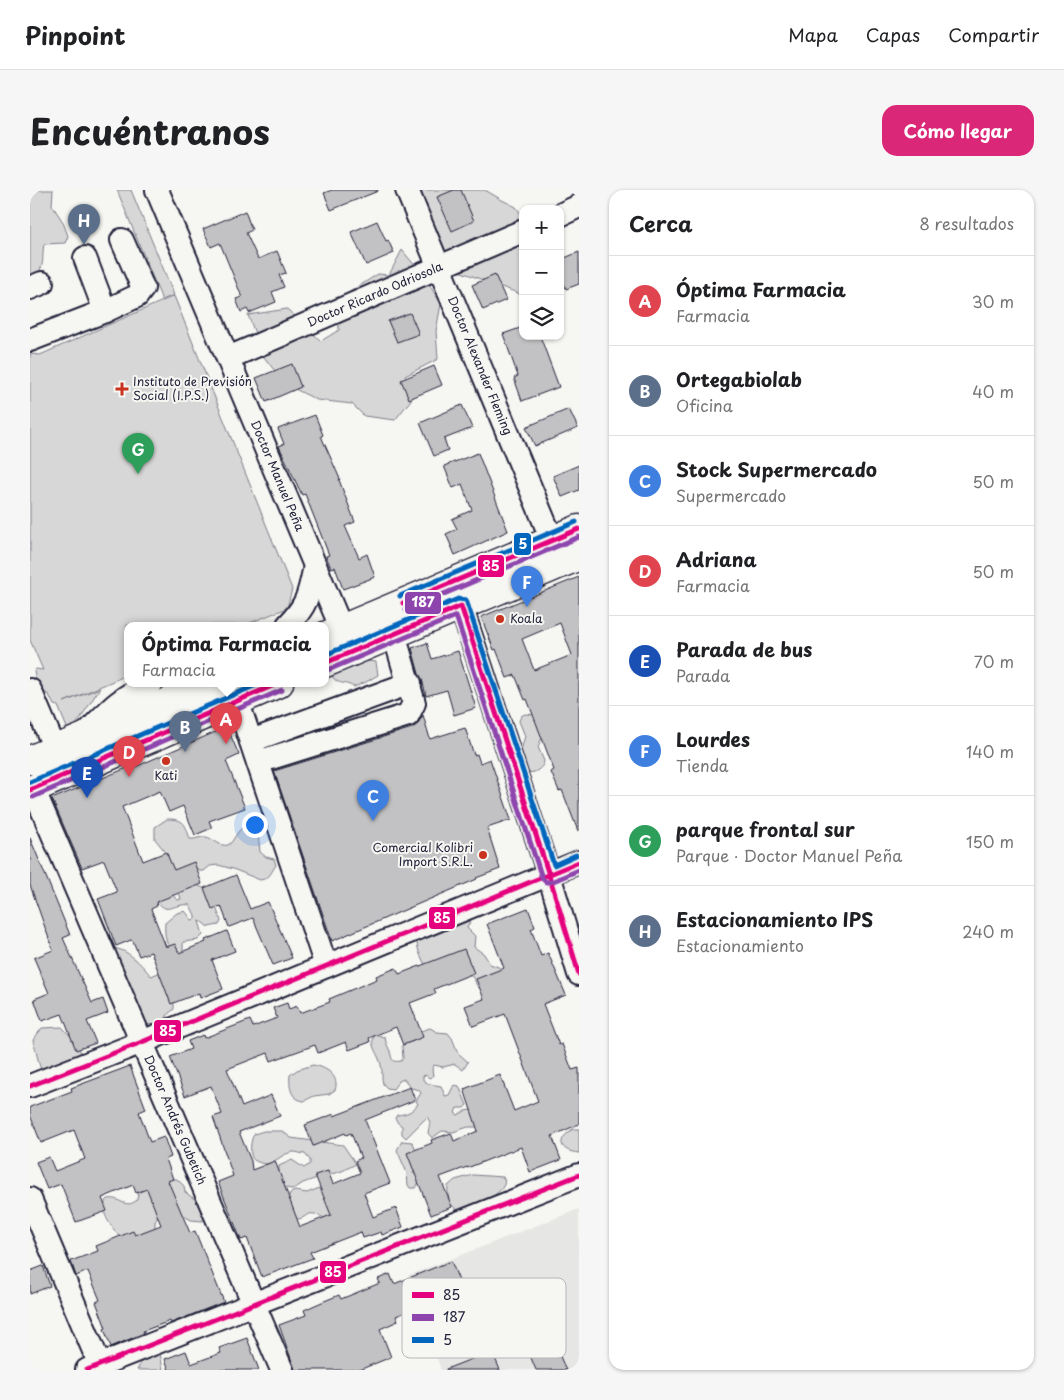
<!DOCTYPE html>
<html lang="es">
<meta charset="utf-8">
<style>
body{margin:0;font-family:"Playpen Sans",sans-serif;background:#f6f6f6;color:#202124}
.controls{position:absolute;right:15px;top:15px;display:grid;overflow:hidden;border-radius:10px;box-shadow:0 1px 4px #0004}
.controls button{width:45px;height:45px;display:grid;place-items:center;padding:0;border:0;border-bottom:1px solid #e0e0e0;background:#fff;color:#202124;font:25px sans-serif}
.you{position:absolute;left:224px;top:634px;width:18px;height:18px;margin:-12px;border:4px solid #fff;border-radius:50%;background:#1a73e8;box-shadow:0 0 0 8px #1a73e833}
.badge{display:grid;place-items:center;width:32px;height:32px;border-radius:50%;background:#db2777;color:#fff;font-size:16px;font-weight:700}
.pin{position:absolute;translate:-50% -41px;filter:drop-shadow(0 1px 2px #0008)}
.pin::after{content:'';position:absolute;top:26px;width:18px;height:15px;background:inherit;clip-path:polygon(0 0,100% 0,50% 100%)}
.popup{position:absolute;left:94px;top:432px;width:205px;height:65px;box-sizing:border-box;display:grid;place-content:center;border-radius:10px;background:#fff;filter:drop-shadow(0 1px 4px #0005);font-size:16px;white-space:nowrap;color:#757577}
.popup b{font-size:19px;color:#202124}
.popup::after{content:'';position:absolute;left:50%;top:100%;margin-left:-10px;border:10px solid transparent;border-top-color:#fff}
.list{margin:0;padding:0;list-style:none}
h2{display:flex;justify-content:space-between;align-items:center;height:65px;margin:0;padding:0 20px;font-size:21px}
h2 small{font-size:16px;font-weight:400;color:#757577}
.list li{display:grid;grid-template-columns:32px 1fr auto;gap:15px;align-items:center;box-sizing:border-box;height:90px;padding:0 20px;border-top:1px solid #e0e0e0}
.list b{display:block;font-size:19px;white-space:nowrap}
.list p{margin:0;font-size:16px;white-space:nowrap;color:#757577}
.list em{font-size:16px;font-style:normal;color:#757577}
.icon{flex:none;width:28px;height:28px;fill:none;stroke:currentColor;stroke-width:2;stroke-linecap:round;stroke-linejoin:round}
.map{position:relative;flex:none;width:549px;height:1180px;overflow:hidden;border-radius:15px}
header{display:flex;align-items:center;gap:30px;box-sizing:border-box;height:70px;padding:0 25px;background:#fff;border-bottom:1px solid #e0e0e0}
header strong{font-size:24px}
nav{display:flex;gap:28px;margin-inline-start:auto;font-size:18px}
.intro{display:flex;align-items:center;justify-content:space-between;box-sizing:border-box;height:120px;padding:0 30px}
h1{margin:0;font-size:35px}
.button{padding:12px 22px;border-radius:15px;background:#db2777;color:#fff;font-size:18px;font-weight:700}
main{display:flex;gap:30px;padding:0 30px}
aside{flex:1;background:#fff;border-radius:15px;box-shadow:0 1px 4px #0004}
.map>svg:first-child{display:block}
.built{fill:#e6e6e4}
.green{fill:#d7d7d7;stroke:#7c7c89}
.building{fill:#c2c2c4;stroke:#22223b;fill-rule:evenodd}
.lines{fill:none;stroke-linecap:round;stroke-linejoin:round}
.minor-casing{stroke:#22223b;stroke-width:26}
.major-casing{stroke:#22223b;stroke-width:31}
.minor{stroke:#f6f6f2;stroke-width:22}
.major{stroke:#f6f6f2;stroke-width:28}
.bus-1-casing{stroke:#f6f6f2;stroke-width:9}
.bus-2-casing{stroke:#f6f6f2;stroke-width:9}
.bus-3-casing{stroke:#f6f6f2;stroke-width:9}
.bus-1{stroke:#e5007d;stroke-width:5}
.bus-2{stroke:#8e44ad;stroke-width:5}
.bus-3{stroke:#0065bd;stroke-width:5}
.poi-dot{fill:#c8321e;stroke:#f6f6f2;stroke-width:2}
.labels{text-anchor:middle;stroke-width:4;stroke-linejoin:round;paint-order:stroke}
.street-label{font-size:12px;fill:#22223b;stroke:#f6f6f2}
.poi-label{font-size:12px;fill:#22223b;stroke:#f6f6f2;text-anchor:start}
.key{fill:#f6f6f2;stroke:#b6b6bb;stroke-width:1}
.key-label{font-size:14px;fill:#22223b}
.line-badge{stroke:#f6f6f2;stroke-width:2}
.badge-label{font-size:14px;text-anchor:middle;font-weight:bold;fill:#fff}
</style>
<header>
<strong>Pinpoint</strong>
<nav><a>Mapa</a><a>Capas</a><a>Compartir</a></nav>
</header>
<div class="intro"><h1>Encuéntranos</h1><a class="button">Cómo llegar</a></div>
<main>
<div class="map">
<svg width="549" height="1180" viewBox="0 0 549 1180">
<rect width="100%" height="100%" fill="#f6f6f2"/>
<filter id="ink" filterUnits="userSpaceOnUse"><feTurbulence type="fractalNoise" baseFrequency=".02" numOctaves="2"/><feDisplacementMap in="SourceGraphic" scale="10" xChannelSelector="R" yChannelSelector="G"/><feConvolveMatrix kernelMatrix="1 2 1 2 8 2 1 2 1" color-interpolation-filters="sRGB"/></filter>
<g filter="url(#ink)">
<!-- built -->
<path class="built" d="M549 1019V1180H411L377 1086Z"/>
<!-- green -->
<path class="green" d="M0 0H23L22 15 33 32 38 46 35 53 14 54C11 70 17 79 0 89Z
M87 0H101L144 105 132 110Z
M389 0H455L472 10 486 17 493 27V105L413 75 395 53 381 40Z
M372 60 396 89 411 114 406 141 408 169 375 186 388 201 365 230 334 226 322 214 287 210 255 194 234 167 218 125 257 119 291 151 309 140 307 110 348 84 359 85Z
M144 106 262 399 257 418 215 435H97V485L34 512 70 498 46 535 37 538 28 516 24 515 19 505 10 499 6 492 4 481 6 479 13 480 0 450V164L10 165Z
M330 470 346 472 348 485 336 492 324 497C311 490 306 497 299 480Z
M495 524 506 525 514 543 508 557 514 571 513 575C509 580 504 584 497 582L492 576 490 564 495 546 489 531 491 526Z
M137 629C155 629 155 634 160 649 166 650 170 646 176 647 183 648 189 657 198 655 204 653 207 636 220 634L228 643 230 662 236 667 244 669 246 675C241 682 240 689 230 690L203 679 188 675 180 676 174 681H167L149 685 137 677 138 665 125 649V637Z
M163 693 177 700 183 709 191 731 189 735 178 737 172 732 169 731 173 745 168 750 153 752V760L150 763C136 764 134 744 135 733L147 723 155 721 162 730 165 729V725L160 715C150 713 140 720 135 718 131 717 126 710 122 707L142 704 147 710 151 709 149 702Z
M442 728 437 738 445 746 444 757 454 764 460 774 471 778 474 786 457 802C440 796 450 789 437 784 423 779 407 780 394 773L389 762 387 754V748Z
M82 758C98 759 111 774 121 786L131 782 144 811V819L138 824 135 831 122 836 115 833 104 811V803L98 793Z
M32 837 45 851 53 867 36 889 10 877 3 850 12 838Z
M400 838 407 842 418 843 422 848 428 863 438 872 433 880 425 874 413 877 404 875 402 879 403 886 399 888 396 885 393 886V890L399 894 411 896 415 906 419 905 424 895 429 896 437 915 434 918H427L425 923 428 925 435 921 440 920 443 923 447 937H438L423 942 412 941 402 948 398 943 400 932 397 927 376 948 372 944V936L368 933 365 928 367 925C377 924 382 922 388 914L386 911 391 903 389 900 381 898 374 889 369 891 363 899 357 898 353 894C351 888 353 881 351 875 349 864 338 855 345 845L355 848C356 853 358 857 360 861 362 869 361 873 371 871L373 868 372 855 384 851 391 841Z
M283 875C296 877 310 886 305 900L299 904 284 906 274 911C260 909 259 896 260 885L267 880Z
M543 939H549V963C529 961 526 950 543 939Z
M234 941H252L261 948 313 955 326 974 312 981 287 988 273 993 265 998 261 999 249 996V976L262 970 274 978 280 974V970L275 964C271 964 268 962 264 962 249 963 243 979 228 972 223 970 222 969 221 964 220 957 221 950 224 944Z
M372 951 382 952C388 959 387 974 383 983L384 984 388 985 390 990 386 998H380L378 995 377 983 367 960Z
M443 985 473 987C483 1002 441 1017 431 1022 419 1016 417 1008 418 996L425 990Z
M142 989H147L154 996 155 1002 175 1017 173 1031 161 1030 133 1013 125 1032V1042L107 1050 88 1045C81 1035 70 1024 76 1010 89 1004 94 1021 107 1010L109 998Z
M292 997 310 1022 294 1028C275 1017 278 1031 263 1029L257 1011 260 1003 265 1001 277 1003Z
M130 1163 133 1180H107L113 1169Z"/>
<!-- building -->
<path class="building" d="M302 0H348V1L301 20 294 3Z
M424 0H431L444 31 422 41 407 7Z
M215 21 222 40 216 43 228 69 247 61 256 83 249 85 254 97 242 102 246 112 219 123 217 119 211 122 206 109 212 107 190 53 181 57 173 39Z
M347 31 356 51 358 50 364 63 336 75 321 42Z
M549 62V94L536 99 530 85V70Z
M465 85 476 110 453 120 442 95Z
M380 123 389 144 367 152 358 131Z
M493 137V146H510L529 197 492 211 484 188 488 186 473 144Z
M262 174 271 197 236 212 226 188Z
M404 176 412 195 379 209 371 190Z
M432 215 442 238 414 249 418 260 404 266 390 233Z
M539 219 548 238 505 256 496 237Z
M285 225 293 245 291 246 310 289 309 290 325 332 315 336 329 368 337 364 345 387 313 399 305 377 301 378 296 366 299 365 275 304 272 305 249 256 254 254 248 239Z
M448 263 478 341 425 365 416 344 427 339 422 329 442 320 432 294 423 298 414 276Z
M549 275V300L532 307 523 286Z
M549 387V641H548L532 600 529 601 521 582 524 580 497 509 495 510 485 485 477 488 466 459 464 460 451 427ZM530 433 542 465 504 480 492 449Z
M397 453 402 469 428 461 446 518 424 525 417 500 396 506 392 489 389 484 382 458Z
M393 525 400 549 435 538 444 565 447 564 450 573 460 569 481 630 457 638 470 679 446 688 447 689 302 751 244 581 382 538 387 535Z
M197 537 209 565 196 571 215 618 179 631 182 638 165 645 153 616 139 622 130 601 92 617 113 671 136 662 144 680 164 672 172 694 126 712 127 716 121 719 136 757 145 754 149 763 176 752 175 750 197 741 205 761 182 770 193 799 170 808 169 803 141 814 121 762 109 766 103 751 101 750 86 756 68 709 87 702 74 670 52 678 22 609 104 575 105 577Z
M0 648 40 745 33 748 62 813 73 809 78 823 57 831 66 853 46 860 32 824 12 831 4 809 19 803 4 768 23 760 0 695Z
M206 685 220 719 238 712 262 768 243 775 223 728 199 737 191 716 182 719 174 698Z
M498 718 505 737 501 739 511 766 518 763 536 805 513 814 529 855 532 854 542 880 549 878V934L522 946 531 970 500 982 491 957 437 978V977L410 987 422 1017 401 1025 377 963 402 953 401 950 421 943 424 951 448 941 434 899 470 885 484 921 508 911 475 824 443 836 435 816 454 809 446 789 474 778 457 734Z
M434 759 444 783 404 799 406 803 380 813 393 847 373 855 366 837 339 848 340 852 319 860 316 852 288 863 285 855 241 871 238 863 197 879 212 917 241 905 250 926 209 942 221 971 222 980 245 971 270 1037 301 1025 285 985 298 981 303 994 330 983 325 971 331 968 321 943 316 945 315 943 283 956 275 935 304 924V926L380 897 385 910 335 930 360 993 334 1003 343 1027 366 1018 373 1037 352 1045 351 1042 333 1048 331 1042 280 1062 283 1068 232 1087 217 1048 211 1050 188 992 203 986 183 927 192 924 181 896 155 906 140 867 161 859 158 851 173 845 174 848 220 830 223 837 247 828 243 818 257 813 259 819 267 816 270 823 300 812 299 809 347 789 346 786 366 778 369 784Z
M100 876 116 919 109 922 120 952 134 947 141 967 136 969 143 989 138 991 160 1043 165 1041 194 1112 141 1133 140 1131 113 1141 114 1143 81 1157 74 1139 76 1138 66 1112 70 1110 58 1081 46 1086 41 1071 68 1061 66 1056 103 1041 105 1045 131 1035 117 999 106 1003 103 995 72 1008 77 1021 46 1032 31 994 17 999 6 972 19 967 25 981 55 969 44 940 11 953 0 925V917L42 901 41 898Z
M421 1071 448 1138 406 1155 391 1116 366 1126 368 1131 350 1139 361 1167 329 1180H265L249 1135 276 1125 274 1120 292 1112 309 1105 311 1109 350 1093 348 1089 360 1084 364 1094Z
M13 1076 20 1096 0 1104V1081Z
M500 1096 511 1124 536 1180H506L487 1134 490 1133 478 1105Z
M217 1148 229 1180H139L135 1169 156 1161 161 1174 191 1163 189 1158Z
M462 1161 470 1180H416V1179Z"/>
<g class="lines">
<defs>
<g id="minor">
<path id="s1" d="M127 0 318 454"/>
<path id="s2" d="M377 0 522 350"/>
<path d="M530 25 549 16"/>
<path d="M55 68 75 121"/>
<path d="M0 98 12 93"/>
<path d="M0 150 75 121 107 106 113 98 92 50"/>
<path id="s3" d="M198 168 493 41"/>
<path d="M431 416 519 685 549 784"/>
<path d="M258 435C278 414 279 404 285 376"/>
<path d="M0 500 25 559"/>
<path d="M207 510 296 776"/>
<path d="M55 545C77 522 92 505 122 493"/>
<path d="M221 551 380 493"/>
<path d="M228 572 378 525 384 513 364 444"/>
<path id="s4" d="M3 598 252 1180"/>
<path d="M0 896 112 852 549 672"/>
<path d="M0 1009 72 1180"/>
<path d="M57 1180 549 985"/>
</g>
<path id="major" d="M295 446 549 339
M295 473 549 366
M0 570 184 493
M0 600 249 493"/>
</defs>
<!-- minor casing -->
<use href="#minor" class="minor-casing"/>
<!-- major casing -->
<use href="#major" class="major-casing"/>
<!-- minor -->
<use href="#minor" class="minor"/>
<!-- major -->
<use href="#major" class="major"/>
<defs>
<path id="bus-1" d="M373 413 549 339
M295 473 431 416 519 685 549 784
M0 600 249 493
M0 896 112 852 549 672
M57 1180 549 985"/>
<path id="bus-2" d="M376 420 549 347
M298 480 426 426 512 688 516 692H521L549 680
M3 607 252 500"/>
<path id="bus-3" d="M370 406 546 332
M295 465 428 409 436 410 524 675 546 665
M0 592 231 493"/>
</defs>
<!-- bus-1 casing -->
<use href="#bus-1" class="bus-1-casing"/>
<!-- bus-2 casing -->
<use href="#bus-2" class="bus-2-casing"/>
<!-- bus-3 casing -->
<use href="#bus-3" class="bus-3-casing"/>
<!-- bus-1 -->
<use href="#bus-1" class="bus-1"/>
<!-- bus-2 -->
<use href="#bus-2" class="bus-2"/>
<!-- bus-3 -->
<use href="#bus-3" class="bus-3"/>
</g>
</g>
<!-- markers -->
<g class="poi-dot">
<path d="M89.5 191.5h5v5h5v5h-5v5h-5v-5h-5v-5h5z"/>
<circle cx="470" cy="429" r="5"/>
<circle cx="136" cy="571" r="5"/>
<circle cx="453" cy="665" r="5"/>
</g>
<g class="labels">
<!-- street labels -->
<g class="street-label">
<text dy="4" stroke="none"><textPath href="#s3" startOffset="160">Doctor Ricardo Odriosola</textPath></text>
<text dy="4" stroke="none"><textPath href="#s2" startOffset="190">Doctor Alexander Fleming</textPath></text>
<text dy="4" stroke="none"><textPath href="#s1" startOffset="310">Doctor Manuel Peña</textPath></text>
<text dy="4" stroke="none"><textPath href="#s4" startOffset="361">Doctor Andrés Gubetich</textPath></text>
</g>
<!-- poi labels -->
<g class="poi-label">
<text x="103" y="196">Instituto de Previsión<tspan x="103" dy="14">Social (I.P.S.)</tspan></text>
<text x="480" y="433">Koala</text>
<text x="136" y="590" text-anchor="middle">Kati</text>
<text x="443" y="662" text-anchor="end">Comercial Kolibri<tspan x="443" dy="14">Import S.R.L.</tspan></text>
</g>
</g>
<!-- legend -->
<rect x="372" y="1088" width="164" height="80" rx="8" class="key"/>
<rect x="382" y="1102" width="22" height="6" fill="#e5007d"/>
<rect x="382" y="1124" width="22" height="7" fill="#8e44ad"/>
<rect x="382" y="1147" width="22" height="6" fill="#0065bd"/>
<g class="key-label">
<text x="413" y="1110">85</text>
<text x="413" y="1132">187</text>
<text x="413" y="1155">5</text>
</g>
<g class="line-badge">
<rect x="483" y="342" width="19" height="24" rx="5" fill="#0065bd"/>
<rect x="447" y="364" width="28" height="24" rx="5" fill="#e5007d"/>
<rect x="374" y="401" width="38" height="24" rx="5" fill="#8e44ad"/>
<rect x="398" y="716" width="28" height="24" rx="5" fill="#e5007d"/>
<rect x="123" y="829" width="29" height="24" rx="5" fill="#e5007d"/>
<rect x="289" y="1070" width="28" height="24" rx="5" fill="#e5007d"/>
</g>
<g class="badge-label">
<text x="493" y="359">5</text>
<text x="461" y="381">85</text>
<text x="393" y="417">187</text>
<text x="412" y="733">85</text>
<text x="138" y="846">85</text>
<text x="303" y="1087">85</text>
</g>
</svg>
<div class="controls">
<button>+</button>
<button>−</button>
<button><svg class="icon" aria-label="layers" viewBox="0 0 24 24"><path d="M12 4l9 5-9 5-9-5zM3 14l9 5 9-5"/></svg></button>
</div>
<div class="you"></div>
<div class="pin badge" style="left:196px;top:554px;background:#e0444e">A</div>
<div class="popup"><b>Óptima Farmacia</b>Farmacia</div>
<div class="pin badge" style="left:155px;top:562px;background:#5c6f8a">B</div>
<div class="pin badge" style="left:343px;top:631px;background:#3f7fe0">C</div>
<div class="pin badge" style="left:99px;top:587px;background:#e0444e">D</div>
<div class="pin badge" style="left:57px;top:608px;background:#1a4fb4">E</div>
<div class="pin badge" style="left:497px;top:417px;background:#3f7fe0">F</div>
<div class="pin badge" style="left:108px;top:284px;background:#2e9e5b">G</div>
<div class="pin badge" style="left:54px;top:55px;background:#5c6f8a">H</div>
</div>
<aside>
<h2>Cerca<small>8 resultados</small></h2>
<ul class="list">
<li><span class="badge" style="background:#e0444e">A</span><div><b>Óptima Farmacia</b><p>Farmacia</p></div><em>30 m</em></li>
<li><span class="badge" style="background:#5c6f8a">B</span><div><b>Ortegabiolab</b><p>Oficina</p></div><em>40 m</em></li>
<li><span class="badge" style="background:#3f7fe0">C</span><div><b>Stock Supermercado</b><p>Supermercado</p></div><em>50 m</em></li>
<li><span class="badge" style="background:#e0444e">D</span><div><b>Adriana</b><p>Farmacia</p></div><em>50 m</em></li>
<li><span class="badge" style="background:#1a4fb4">E</span><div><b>Parada de bus</b><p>Parada</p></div><em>70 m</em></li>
<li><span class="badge" style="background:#3f7fe0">F</span><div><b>Lourdes</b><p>Tienda</p></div><em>140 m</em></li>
<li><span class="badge" style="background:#2e9e5b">G</span><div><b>parque frontal sur</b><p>Parque · Doctor Manuel Peña</p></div><em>150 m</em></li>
<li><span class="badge" style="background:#5c6f8a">H</span><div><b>Estacionamiento IPS</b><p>Estacionamiento</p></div><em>240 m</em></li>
</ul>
</aside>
</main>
